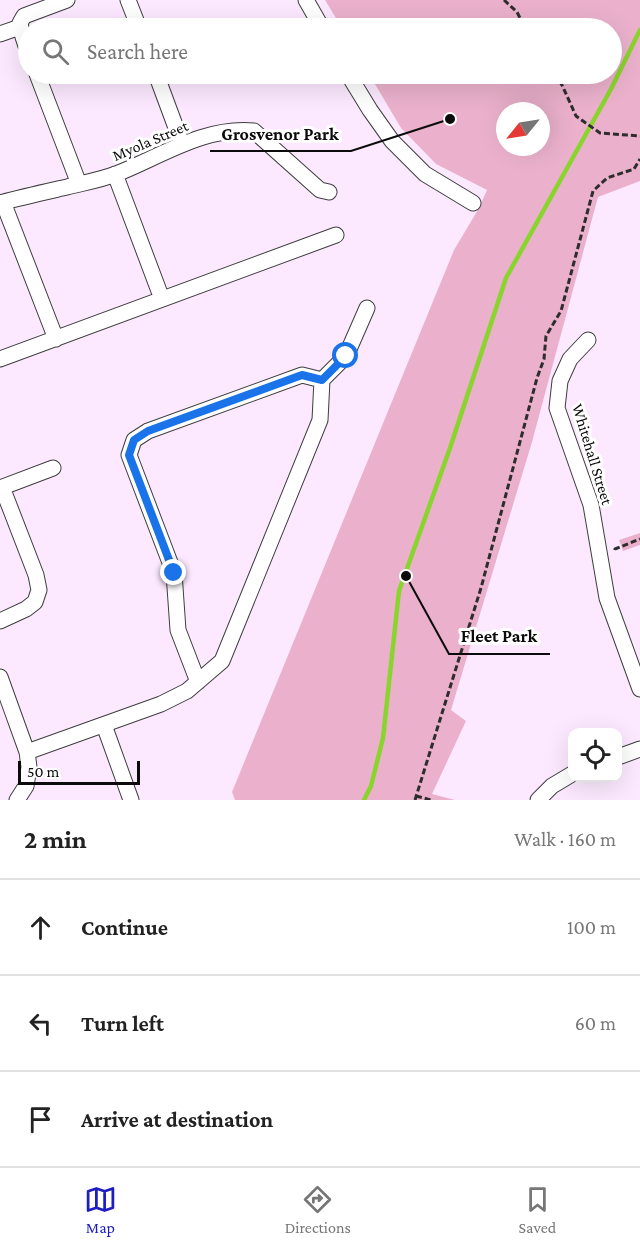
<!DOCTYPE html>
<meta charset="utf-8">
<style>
body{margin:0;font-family:"Crimson Pro",serif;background:#f2f2f2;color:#222}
.controls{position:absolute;right:18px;bottom:18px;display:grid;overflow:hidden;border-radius:12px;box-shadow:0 6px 24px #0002}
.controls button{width:54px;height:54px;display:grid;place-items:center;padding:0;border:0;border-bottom:2px solid #e0e0e0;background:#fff;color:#222;font:30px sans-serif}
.compass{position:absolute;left:496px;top:102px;width:54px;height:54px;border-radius:50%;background:#fff;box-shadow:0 6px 24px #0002;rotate:240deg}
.scale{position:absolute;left:18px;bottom:15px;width:122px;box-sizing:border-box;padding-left:6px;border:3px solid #0b0b0b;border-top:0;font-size:16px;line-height:21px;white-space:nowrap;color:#0b0b0b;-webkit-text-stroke:4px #fff;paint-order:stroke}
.stop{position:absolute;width:18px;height:18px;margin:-14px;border:4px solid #1a73e8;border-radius:50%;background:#fff}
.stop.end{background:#1a73e8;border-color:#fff;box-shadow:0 2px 6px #0008}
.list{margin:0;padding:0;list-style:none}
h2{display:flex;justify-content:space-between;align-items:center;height:78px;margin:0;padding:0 24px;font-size:26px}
h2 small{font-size:20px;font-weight:400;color:#767676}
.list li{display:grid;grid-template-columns:39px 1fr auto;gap:18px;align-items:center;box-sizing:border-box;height:96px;padding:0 24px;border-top:2px solid #e0e0e0}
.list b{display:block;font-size:22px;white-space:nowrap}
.list em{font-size:20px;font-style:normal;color:#767676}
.icon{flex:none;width:33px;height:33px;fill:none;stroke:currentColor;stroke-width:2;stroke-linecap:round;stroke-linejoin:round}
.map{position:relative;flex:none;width:640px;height:800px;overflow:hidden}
.search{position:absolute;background:#fff;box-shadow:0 6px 24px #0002;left:18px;right:18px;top:18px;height:66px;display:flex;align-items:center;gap:15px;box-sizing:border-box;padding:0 21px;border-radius:33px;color:#767676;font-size:22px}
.sheet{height:366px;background:#fff}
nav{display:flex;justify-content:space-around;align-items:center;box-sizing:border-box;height:84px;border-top:2px solid #e0e0e0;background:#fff;font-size:16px;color:#767676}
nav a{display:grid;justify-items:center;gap:3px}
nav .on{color:#1d1dc1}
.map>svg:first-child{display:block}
.green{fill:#ebb1cc;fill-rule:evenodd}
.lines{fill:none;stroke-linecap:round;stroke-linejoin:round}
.stream{stroke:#8ad42e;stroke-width:4.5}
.street-casing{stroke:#3e3e3e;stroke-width:17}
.path{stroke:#2d2d2d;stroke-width:3;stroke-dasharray:6 3;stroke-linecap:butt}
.street{stroke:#fff;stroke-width:15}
.route{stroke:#1a73e8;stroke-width:8}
.labels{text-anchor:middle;stroke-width:6;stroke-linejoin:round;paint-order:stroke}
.street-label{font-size:16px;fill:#0b0b0b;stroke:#fff}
.leader{fill:none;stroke:#0b0b0b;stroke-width:2}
.callout-dot{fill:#0b0b0b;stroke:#fff;stroke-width:2}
.callout-label{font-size:18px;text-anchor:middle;font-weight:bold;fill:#0b0b0b;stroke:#fff;stroke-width:6;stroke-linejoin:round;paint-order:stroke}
</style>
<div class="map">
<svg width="640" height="800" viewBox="0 0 640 800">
<rect width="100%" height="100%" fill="#fce9ff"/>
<!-- green -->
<path class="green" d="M325 0H640V181L598 197 532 442 451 710 466 721 432 794 455 800H235L232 792 454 250 479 208 487 190 436 164 401 128 369 74H612V28H342ZM505 111H541V147H505Z
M640 533V545L623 551 619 540Z"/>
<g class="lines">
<!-- stream -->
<path class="stream" d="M364 800 371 786 383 738 399 591 450 448 506 278 611 89 640 30"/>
<defs>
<path id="street" d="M128 0 139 28
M306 0 322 28
M0 34 20 27
M28 52 23 37 20 23 24 16 67 0
M37 74 79 184
M156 74 182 144
M348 74 370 110 392 141 425 174 473 203
M115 174 162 299
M3 202 56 339
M0 203C22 197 45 192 67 187 83 183 100 180 116 174 160 157 204 126 254 131L320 190 329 192
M588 340 570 359 560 381 557 408 591 505 607 598 640 689
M0 359 336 235
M0 488 53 468
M0 621 26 609 35 602 39 590 36 575 2 487
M0 677 27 752 29 767 26 786 17 800
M198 682 178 630 174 573 129 455 134 440 148 431 302 375 322 380
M104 725 131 800
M27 752 161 704 187 691 222 661 320 420 322 380 346 356 367 308
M618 757 640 749
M538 800 552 786 572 774"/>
</defs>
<!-- street casing -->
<use href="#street" class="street-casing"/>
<!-- path -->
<path class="path" d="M504 0 517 12 525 28
M554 74 562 85 576 116 600 133 640 136
M615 550V549L640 539
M416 796 431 800
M415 800 481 588 537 378 544 359 546 336 561 311 593 191 607 178 634 169 640 159"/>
<!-- street -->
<use href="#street" class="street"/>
</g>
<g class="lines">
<!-- route -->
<path class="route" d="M174 573 129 455 134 440 148 431 302 375 322 380 346 356"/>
</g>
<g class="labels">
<!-- street labels -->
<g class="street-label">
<text transform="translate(150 140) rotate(-23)" y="6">Myola Street</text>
<text transform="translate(593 454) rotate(73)" y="6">Whitehall Street</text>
</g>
</g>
<!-- callouts -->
<path class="leader" d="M450 119L351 151H210M406 576L449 654H550"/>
<g class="callout-dot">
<circle cx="450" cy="119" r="6"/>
<circle cx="406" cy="576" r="6"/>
</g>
<g class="callout-label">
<text x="280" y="140">Grosvenor Park</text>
<text x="499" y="642">Fleet Park</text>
</g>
</svg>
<div class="controls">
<button><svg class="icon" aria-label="locate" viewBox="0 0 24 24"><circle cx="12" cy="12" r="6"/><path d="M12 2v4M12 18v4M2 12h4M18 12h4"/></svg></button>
</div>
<svg class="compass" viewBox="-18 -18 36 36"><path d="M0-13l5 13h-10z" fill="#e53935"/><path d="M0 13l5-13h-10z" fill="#767676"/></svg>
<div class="scale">50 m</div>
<div class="stop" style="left:346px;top:356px"></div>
<div class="stop end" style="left:174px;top:573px"></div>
<div class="search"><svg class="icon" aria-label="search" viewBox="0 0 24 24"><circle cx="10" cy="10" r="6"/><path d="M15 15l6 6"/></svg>Search here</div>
</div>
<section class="sheet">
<h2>2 min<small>Walk · 160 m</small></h2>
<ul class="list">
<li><svg class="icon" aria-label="ahead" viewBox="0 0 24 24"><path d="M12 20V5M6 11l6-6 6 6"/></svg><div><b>Continue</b></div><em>100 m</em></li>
<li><svg class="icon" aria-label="left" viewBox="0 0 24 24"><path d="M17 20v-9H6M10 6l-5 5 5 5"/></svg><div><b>Turn left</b></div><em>60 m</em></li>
<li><svg class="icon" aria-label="arrive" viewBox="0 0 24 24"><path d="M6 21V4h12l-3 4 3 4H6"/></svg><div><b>Arrive at destination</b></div></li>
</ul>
</section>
<nav>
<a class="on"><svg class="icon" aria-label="map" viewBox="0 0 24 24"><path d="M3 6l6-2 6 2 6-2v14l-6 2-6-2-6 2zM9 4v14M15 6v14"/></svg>Map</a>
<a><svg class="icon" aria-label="directions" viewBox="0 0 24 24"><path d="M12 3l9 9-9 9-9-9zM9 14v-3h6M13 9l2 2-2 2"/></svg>Directions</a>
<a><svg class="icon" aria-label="saved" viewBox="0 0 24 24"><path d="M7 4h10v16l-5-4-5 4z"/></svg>Saved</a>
</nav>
